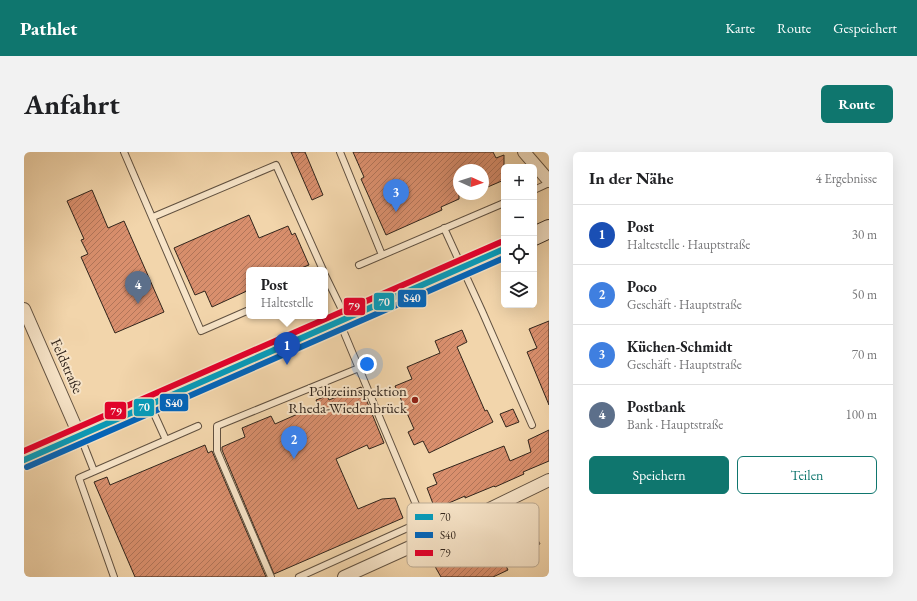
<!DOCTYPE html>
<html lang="de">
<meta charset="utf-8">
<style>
body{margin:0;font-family:"EB Garamond",serif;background:#f2f2f2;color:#202124}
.controls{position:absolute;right:12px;top:12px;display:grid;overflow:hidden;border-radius:6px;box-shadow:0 4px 16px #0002}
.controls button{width:36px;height:36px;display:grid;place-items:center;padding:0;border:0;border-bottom:1px solid #e0e0e0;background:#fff;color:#202124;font:20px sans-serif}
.compass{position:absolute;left:429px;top:12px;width:36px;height:36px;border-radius:50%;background:#fff;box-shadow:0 4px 16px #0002;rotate:93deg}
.you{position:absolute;left:343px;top:212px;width:14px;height:14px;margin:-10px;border:3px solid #fff;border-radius:50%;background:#1a73e8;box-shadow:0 0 0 6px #1a73e833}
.badge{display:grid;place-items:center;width:26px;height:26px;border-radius:50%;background:#0f766e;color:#fff;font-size:13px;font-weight:700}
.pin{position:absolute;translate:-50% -33px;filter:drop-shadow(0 1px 2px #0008)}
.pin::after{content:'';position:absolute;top:21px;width:14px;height:12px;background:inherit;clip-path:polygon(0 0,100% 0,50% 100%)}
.popup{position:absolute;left:222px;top:115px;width:82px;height:52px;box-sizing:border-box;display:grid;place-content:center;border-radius:6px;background:#fff;filter:drop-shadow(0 1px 3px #0005);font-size:13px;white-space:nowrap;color:#757577}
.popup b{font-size:15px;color:#202124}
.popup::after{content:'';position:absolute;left:50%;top:100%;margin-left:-8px;border:8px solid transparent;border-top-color:#fff}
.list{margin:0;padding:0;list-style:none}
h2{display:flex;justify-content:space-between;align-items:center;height:52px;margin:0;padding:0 16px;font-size:17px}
h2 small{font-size:13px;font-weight:400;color:#757577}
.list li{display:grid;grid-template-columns:26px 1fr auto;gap:12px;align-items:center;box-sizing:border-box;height:60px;padding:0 16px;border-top:1px solid #e0e0e0}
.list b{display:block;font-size:15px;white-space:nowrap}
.list p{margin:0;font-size:13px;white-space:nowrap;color:#757577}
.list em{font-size:13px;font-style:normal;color:#757577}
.actions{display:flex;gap:8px;padding:12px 16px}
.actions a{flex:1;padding:9px 0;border:1px solid #0f766e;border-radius:6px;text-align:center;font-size:14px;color:#0f766e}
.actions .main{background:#0f766e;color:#fff}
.icon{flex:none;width:22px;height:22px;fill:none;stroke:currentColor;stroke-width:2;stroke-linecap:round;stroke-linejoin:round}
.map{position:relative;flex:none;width:525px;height:425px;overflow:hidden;border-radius:6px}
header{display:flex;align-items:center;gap:24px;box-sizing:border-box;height:56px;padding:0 20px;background:#0f766e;color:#fff}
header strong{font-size:19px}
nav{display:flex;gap:22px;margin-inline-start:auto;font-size:14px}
.intro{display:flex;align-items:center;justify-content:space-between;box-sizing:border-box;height:96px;padding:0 24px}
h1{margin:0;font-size:28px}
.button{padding:10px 18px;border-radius:6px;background:#0f766e;color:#fff;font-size:14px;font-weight:700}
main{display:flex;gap:24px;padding:0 24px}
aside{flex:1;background:#fff;border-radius:6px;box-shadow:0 4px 16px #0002}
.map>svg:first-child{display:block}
.building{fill:url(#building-hatch);stroke:#31251c}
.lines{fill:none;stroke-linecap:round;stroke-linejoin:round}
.lane-casing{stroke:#615140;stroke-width:8}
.street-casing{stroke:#615140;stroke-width:14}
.secondary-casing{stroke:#31251c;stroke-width:20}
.lane{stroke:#f7e4c8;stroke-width:6}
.street{stroke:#f7e4c8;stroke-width:12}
.secondary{stroke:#f7e4c8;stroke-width:18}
.bus-1-casing{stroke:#f7e4c8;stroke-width:9}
.bus-2-casing{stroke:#f7e4c8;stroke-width:9}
.bus-3-casing{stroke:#f7e4c8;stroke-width:9}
.bus-1{stroke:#059cbc;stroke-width:6}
.bus-2{stroke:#0065bd;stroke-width:6}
.bus-3{stroke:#e4002b;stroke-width:6}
.poi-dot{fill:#8f2418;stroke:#f7e4c8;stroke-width:1.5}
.labels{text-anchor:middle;stroke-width:4;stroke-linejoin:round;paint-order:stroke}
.street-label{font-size:15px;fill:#31251c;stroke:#f7e4c8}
.poi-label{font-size:15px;fill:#31251c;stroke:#f7e4c8;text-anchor:end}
.key{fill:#f7e4c8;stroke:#bcab94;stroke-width:1}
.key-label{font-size:11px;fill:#31251c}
.line-badge{stroke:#f7e4c8;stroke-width:1.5}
.badge-label{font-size:11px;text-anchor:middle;font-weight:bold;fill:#fff}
</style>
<header>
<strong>Pathlet</strong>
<nav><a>Karte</a><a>Route</a><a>Gespeichert</a></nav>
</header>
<div class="intro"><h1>Anfahrt</h1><a class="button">Route</a></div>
<main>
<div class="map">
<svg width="525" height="425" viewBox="0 0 525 425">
<defs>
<pattern id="building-hatch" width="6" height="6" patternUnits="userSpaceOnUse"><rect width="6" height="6" fill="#d98f6d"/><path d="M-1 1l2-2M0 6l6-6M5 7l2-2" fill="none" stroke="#b17559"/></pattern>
</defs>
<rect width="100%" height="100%" fill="#f2d5ab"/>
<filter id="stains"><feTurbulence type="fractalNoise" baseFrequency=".005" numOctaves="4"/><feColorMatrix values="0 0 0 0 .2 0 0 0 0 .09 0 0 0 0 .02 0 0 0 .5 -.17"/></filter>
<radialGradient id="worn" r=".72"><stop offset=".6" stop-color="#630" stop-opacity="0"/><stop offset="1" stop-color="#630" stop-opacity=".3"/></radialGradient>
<!-- building -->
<path class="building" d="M267 0H281L299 43 288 48Z
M329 0H469L472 6 480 3V28L459 37V18H435V47L417 55 418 58 362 83 337 27 340 25Z
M68 38 84 76 100 69 140 160 91 181 57 105 64 102 57 88 60 87 43 49Z
M225 63 235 86 264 74 268 83 271 81 285 113 272 118H225V138L188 155 181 139 171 143 150 96Z
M525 169V253L503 200 513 196 505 177Z
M438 178 443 190 433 195 461 259 463 258 469 270 405 301 399 289 390 293 384 280 390 277 371 234 388 227 383 215 416 201 411 189Z
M337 235 360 291 345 297 343 293 312 307 334 357 358 347 371 346 379 366 250 422 198 298V295L221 285 218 276 247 264 251 272 294 253 292 248 303 244 305 248Z
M489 257 495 270 482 275 476 262Z
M525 278V309L499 320 500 322 471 335 470 334 441 346V344L411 357 403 336 413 332 409 322 480 294 486 309 507 300 504 288Z
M181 293 184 301 188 299 242 425H111L70 330 83 325 86 333Z
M498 357 516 392 505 397 502 391 477 404 484 418 469 425H417L409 411 481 375 477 368Z"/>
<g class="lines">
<defs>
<path id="lane" d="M100 0 177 179 225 158
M316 0 358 103
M510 38 525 31
M129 65 252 13 299 118
M420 76 458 159 508 273
M335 113 480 51
M301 123 321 164
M316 171 406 386
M127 255 142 288
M57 286 70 319
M90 425 55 326 174 274
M247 425 193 299V274L335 216
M275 425 399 369"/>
<path id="street" d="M500 0 525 29
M0 157 56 285
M320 425 406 386 525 328"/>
<path id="secondary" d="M510 84 525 77
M0 308 480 97"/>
</defs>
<!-- lane casing -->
<use href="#lane" class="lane-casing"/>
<!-- street casing -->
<use href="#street" class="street-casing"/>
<!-- secondary casing -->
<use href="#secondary" class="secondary-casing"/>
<!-- lane -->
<use href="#lane" class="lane"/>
<!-- street -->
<use href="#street" class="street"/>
<!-- secondary -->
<use href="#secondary" class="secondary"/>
<defs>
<path id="bus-1" d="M0 308 480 97"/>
<path id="bus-2" d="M3 315 480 106"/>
<path id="bus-3" d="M0 299 477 90"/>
</defs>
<!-- bus-1 casing -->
<use href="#bus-1" class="bus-1-casing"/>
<!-- bus-2 casing -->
<use href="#bus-2" class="bus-2-casing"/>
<!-- bus-3 casing -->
<use href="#bus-3" class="bus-3-casing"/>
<!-- bus-1 -->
<use href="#bus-1" class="bus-1"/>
<!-- bus-2 -->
<use href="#bus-2" class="bus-2"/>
<!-- bus-3 -->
<use href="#bus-3" class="bus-3"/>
</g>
<!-- markers -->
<circle class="poi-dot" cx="391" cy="248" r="4"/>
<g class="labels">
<!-- street labels -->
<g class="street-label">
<text transform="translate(43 214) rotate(66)" y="5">Feldstraße</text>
</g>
<!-- poi labels -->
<g class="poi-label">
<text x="383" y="244">Polizeiinspektion<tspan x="383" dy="17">Rheda-Wiedenbrück</tspan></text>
</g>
</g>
<!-- legend -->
<rect x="383" y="351" width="132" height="64" rx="6" class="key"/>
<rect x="391" y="362" width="18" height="6" fill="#059cbc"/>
<rect x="391" y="380" width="18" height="6" fill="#0065bd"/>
<rect x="391" y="398" width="18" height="6" fill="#e4002b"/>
<g class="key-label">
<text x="416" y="369">70</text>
<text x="416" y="387">S40</text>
<text x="416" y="405">79</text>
</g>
<g class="line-badge">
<rect x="373" y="137" width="30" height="19" rx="4" fill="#0065bd"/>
<rect x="349" y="140" width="22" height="19" rx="4" fill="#059cbc"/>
<rect x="319" y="145" width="23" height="19" rx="4" fill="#e4002b"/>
<rect x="135" y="241" width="30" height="19" rx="4" fill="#0065bd"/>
<rect x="109" y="246" width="22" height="19" rx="4" fill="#059cbc"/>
<rect x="80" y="249" width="23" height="19" rx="4" fill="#e4002b"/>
</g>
<g class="badge-label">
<text x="388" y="150">S40</text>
<text x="360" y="154">70</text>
<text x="330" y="158">79</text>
<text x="150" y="255">S40</text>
<text x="120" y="259">70</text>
<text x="92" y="263">79</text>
</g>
<rect width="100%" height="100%" filter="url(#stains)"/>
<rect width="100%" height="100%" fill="url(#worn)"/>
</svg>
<div class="controls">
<button>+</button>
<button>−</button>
<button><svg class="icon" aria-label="locate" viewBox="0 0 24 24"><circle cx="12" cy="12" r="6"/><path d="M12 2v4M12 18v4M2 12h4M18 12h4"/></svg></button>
<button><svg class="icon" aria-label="layers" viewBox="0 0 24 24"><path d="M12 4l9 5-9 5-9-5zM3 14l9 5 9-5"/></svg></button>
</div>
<svg class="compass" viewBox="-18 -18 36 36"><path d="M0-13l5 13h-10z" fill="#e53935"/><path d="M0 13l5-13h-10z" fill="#757577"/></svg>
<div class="you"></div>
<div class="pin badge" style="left:263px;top:213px;background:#1a4fb4">1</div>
<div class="popup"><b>Post</b>Haltestelle</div>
<div class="pin badge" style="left:270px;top:307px;background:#3f7fe0">2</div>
<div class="pin badge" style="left:372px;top:60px;background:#3f7fe0">3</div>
<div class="pin badge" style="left:114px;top:152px;background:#5c6f8a">4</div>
</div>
<aside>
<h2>In der Nähe<small>4 Ergebnisse</small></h2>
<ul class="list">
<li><span class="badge" style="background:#1a4fb4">1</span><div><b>Post</b><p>Haltestelle · Hauptstraße</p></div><em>30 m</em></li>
<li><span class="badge" style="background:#3f7fe0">2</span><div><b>Poco</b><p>Geschäft · Hauptstraße</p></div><em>50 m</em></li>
<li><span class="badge" style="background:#3f7fe0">3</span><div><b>Küchen-Schmidt</b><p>Geschäft · Hauptstraße</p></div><em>70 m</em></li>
<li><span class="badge" style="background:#5c6f8a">4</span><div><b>Postbank</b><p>Bank · Hauptstraße</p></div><em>100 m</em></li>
</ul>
<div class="actions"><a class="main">Speichern</a><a>Teilen</a></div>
</aside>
</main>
